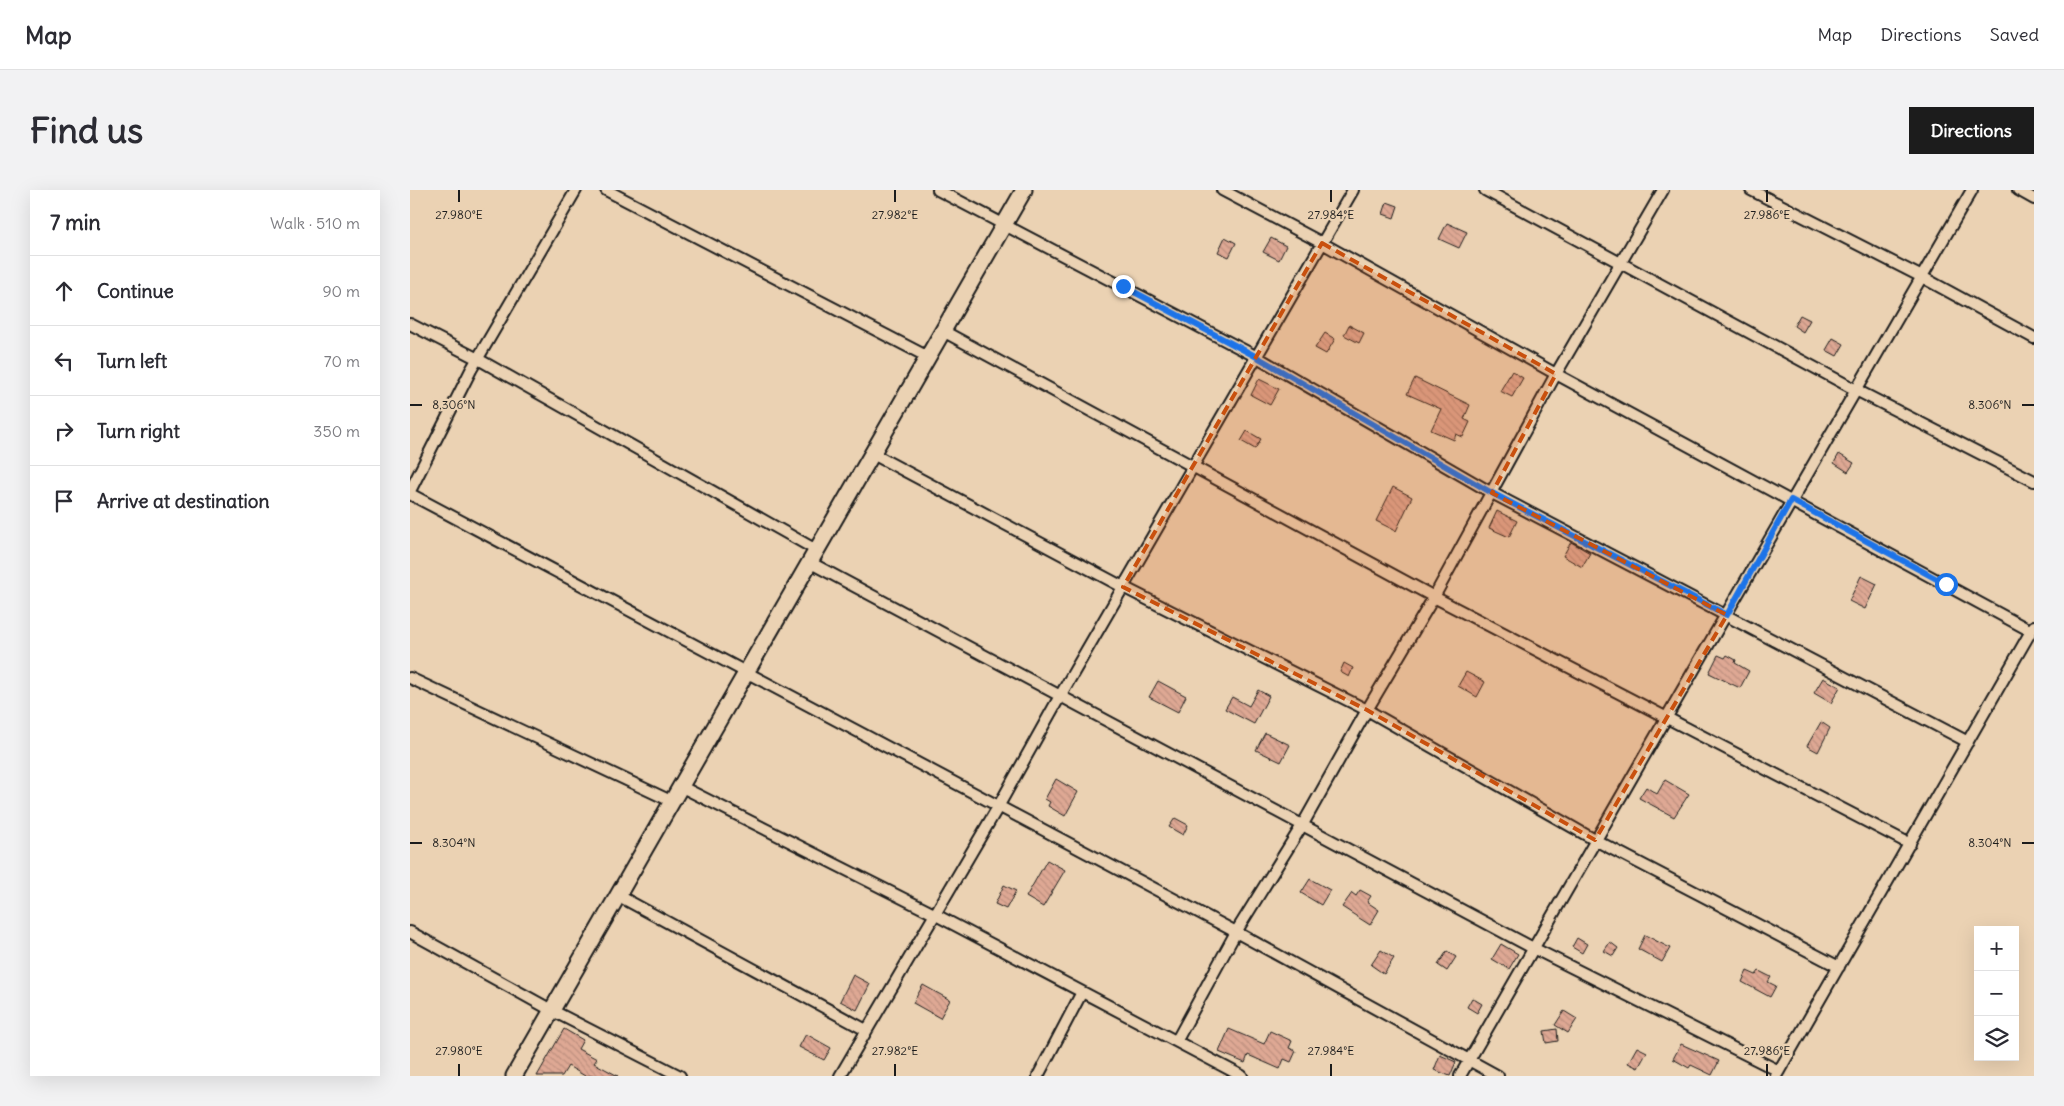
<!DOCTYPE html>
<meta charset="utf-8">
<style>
body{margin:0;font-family:Delius,sans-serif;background:#f2f2f3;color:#2b2b33}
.controls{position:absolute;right:15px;bottom:15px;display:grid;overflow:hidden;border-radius:0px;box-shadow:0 5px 20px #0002}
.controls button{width:45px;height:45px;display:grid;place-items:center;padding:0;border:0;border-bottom:1px solid #e1e1e2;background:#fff;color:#2b2b33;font:25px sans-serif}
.stop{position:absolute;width:15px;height:15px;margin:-11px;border:4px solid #1a73e8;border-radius:50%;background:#fff}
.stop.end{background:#1a73e8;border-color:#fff;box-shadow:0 1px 5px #0008}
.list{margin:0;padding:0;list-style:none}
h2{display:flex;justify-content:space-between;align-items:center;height:65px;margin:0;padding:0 20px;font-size:21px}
h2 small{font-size:16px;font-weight:400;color:#7c7c81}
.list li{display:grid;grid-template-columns:32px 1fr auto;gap:15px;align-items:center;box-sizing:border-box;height:70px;padding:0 20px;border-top:1px solid #e1e1e2}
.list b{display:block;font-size:19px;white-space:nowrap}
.list em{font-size:16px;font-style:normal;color:#7c7c81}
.icon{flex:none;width:28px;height:28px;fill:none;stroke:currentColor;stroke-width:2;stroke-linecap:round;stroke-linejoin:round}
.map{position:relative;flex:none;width:1624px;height:886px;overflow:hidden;border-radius:0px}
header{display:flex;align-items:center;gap:30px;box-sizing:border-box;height:70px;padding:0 25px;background:#fff;border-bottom:1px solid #e1e1e2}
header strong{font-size:24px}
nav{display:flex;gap:28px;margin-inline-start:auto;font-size:18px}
.intro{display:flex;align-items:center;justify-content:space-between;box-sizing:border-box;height:120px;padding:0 30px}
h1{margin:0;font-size:35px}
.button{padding:12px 22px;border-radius:0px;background:#1c1c1c;color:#fff;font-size:18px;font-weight:700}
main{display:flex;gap:30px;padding:0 30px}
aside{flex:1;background:#fff;border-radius:0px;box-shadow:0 5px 20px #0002}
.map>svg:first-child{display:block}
.building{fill:url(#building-back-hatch);stroke:#1c1c1c}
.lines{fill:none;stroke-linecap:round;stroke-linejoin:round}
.street-casing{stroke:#1c1c1c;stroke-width:14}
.secondary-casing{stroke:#1c1c1c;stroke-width:19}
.street{stroke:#ebd2b3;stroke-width:10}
.secondary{stroke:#ebd2b3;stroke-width:15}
.route{stroke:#1a73e8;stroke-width:6}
.marked{fill:#c9500e;fill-opacity:0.2;stroke:#c9500e;stroke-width:4;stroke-dasharray:10 6;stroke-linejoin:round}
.ticks{fill:none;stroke:#1c1c1c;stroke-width:2}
.ticks-label{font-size:12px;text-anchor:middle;fill:#1c1c1c;stroke:#ebd2b3;stroke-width:5;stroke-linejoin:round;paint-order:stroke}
</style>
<header>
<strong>Map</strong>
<nav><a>Map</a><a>Directions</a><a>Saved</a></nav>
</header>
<div class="intro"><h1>Find us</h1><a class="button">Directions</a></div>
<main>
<aside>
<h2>7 min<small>Walk · 510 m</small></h2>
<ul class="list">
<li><svg class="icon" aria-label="ahead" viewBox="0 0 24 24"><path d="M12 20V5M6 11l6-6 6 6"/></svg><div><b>Continue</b></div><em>90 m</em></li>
<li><svg class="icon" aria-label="left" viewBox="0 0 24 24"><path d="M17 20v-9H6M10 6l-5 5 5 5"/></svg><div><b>Turn left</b></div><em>70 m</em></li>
<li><svg class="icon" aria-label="right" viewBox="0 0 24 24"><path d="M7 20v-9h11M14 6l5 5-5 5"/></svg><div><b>Turn right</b></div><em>350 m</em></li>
<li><svg class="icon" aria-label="arrive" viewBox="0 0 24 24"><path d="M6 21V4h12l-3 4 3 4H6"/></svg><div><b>Arrive at destination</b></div></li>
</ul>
</aside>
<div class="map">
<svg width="1624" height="886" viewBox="0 0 1624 886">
<defs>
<pattern id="building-back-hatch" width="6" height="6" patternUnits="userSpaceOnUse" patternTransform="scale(1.25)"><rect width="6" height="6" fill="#dea894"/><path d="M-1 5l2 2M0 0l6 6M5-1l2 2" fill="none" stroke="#be907f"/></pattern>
</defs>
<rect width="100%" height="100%" fill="#ebd2b3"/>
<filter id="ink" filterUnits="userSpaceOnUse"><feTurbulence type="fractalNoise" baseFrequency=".02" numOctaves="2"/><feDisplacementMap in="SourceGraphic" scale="10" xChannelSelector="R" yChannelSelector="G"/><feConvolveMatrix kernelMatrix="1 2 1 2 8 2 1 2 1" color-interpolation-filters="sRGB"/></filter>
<g filter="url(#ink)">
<!-- building -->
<path class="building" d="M977 12 988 16 984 28 973 24Z
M1037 33 1057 42 1049 58 1029 49Z
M815 47 826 53 819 67 808 62Z
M861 48 876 56 869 70 853 62Z
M1390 125 1400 130 1393 142 1384 136Z
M939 135 954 143 949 153 934 145Z
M915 143 925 149 916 164 905 158Z
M1423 148 1434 154 1427 166 1416 160Z
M1102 181 1113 188 1102 207 1090 201Z
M1005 188 1060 215 1054 229 1060 232 1053 247 1046 244 1044 250 1021 240 1031 219 997 204Z
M849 189 869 199 860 215 841 205Z
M837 241 851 249 845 259 831 251Z
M1429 264 1444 273 1438 282 1424 273Z
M983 297 1002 307 986 341 966 331Z
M1087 321 1107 331 1099 347 1079 338Z
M1161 352 1180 363 1172 377 1153 366Z
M1451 386 1467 394 1455 419 1439 411Z
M1308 465 1315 468 1317 465 1326 470 1325 473 1339 481 1330 498 1299 483Z
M934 473 943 478 939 487 930 482Z
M1056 482 1075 492 1067 507 1048 496Z
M1413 488 1430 497 1421 513 1404 503Z
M748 491 776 506 768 522 739 507Z
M848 500 859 506 844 534 815 519 822 507 839 516Z
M1411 532 1420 538 1408 562 1397 556Z
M855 543 880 555 871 572 846 560Z
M646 589 668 602 655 626 638 616 640 612 635 609Z
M1255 590 1279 604 1264 627 1229 608 1236 597 1247 604Z
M765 628 778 635 773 645 759 637Z
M637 670 655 680 633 717 616 707Z
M900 689 920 700 911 715 891 703Z
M594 695 606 701 596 719 585 714Z
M950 700 961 706 957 712 969 720 960 735 932 717 942 703 946 706Z
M1235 745 1260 758 1252 772 1228 759Z
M1167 748 1177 754 1172 763 1162 757Z
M1200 752 1208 758 1203 766 1194 761Z
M1091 754 1108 764 1099 779 1082 769Z
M971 760 984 768 974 784 961 775Z
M1037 761 1046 767 1037 781 1028 775Z
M1337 781 1346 785 1349 781 1361 787 1358 792 1366 796 1360 807 1332 792Z
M443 785 460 794 447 820 430 811Z
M513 795 540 810 530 828 503 813Z
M1062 808 1072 814 1067 823 1057 817Z
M1154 821 1167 829 1158 843 1145 835Z
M154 839 173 850 168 859 187 869 184 873 208 886H175L158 876 152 886H127Z
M819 839 854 854 860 841 882 851 879 858 886 861 881 872 874 869 870 879 838 865 835 873 809 862Z
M1147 839 1148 851 1136 853 1134 841Z
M396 844 421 858 414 870 389 857Z
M1271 854 1309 871 1302 885 1281 875 1279 878 1263 869Z
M1227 857 1237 862 1228 878 1218 873Z
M1030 865 1046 872 1040 886 1024 880Z"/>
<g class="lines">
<defs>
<path id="street" d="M196 0 518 167
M528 0 847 167 1082 303 1558 552
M812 0 912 53 1146 184 1621 441
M1075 0 1448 201 1624 291
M1341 0 1512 87 1624 148
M1608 0 1624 9
M0 134 68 169 408 361
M533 141 1024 407 1500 654
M463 264 713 397 957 520 1185 650 1429 777
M0 301 61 180 166 0
M0 304 826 742 1088 886
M401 373 1123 758 1369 881
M0 488 263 612
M272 597 524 724 832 886
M209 706 456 840
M0 742 143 821 270 886
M767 850 826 742 893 634 957 520 1024 407 1146 184 1253 0
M430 886 588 617 650 506 943 0
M628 886 672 802
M1050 886C1219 590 1392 295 1562 0
M1366 886 1624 436"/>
<path id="secondary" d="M104 886 614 0"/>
</defs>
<!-- street casing -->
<use href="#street" class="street-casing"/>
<!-- secondary casing -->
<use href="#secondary" class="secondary-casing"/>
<!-- street -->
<use href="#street" class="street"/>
<!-- secondary -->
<use href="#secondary" class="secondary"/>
</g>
</g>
<g class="lines" filter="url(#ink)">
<!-- route -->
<path class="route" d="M713 96 847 167 1082 303 1317 425 1381 310 1536 394"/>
</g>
<!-- marked area -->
<path class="marked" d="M912 53 1146 184 1082 303 1317 425 1185 650 957 520 713 397Z"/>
<!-- ticks -->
<path class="ticks" d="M49 0V12M485 0V12M921 0V12M1357 0V12M0 215H12M1612 215H1624M0 653H12M1612 653H1624M49 874V886M485 874V886M921 874V886M1357 874V886"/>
<g class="ticks-label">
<text x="49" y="29">27.980°E</text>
<text x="485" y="29">27.982°E</text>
<text x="921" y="29">27.984°E</text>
<text x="1357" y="29">27.986°E</text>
<text x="44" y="219">8.306°N</text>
<text x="1580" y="219">8.306°N</text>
<text x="44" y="657">8.304°N</text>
<text x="1580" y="657">8.304°N</text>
<text x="49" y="865">27.980°E</text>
<text x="485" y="865">27.982°E</text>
<text x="921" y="865">27.984°E</text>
<text x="1357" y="865">27.986°E</text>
</g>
</svg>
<div class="controls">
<button>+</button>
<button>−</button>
<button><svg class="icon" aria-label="layers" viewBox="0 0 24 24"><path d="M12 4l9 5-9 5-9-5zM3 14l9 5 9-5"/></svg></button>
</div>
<div class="stop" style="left:1536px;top:394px"></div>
<div class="stop end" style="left:713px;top:96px"></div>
</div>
</main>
